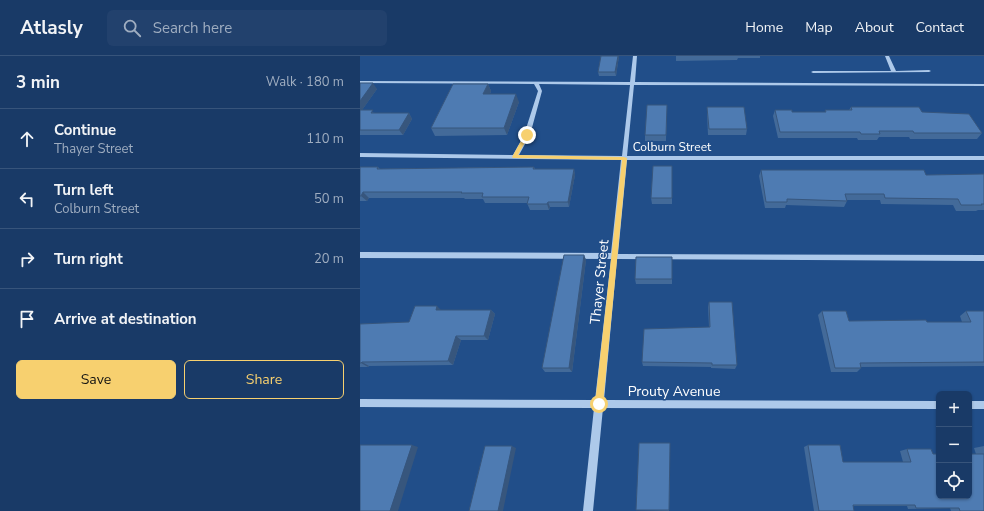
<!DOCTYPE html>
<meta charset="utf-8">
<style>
body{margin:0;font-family:"Nunito Sans",sans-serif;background:#22416d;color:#f1f3f6}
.controls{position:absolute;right:12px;bottom:12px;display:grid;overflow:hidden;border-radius:6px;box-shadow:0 1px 3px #0004}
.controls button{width:36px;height:36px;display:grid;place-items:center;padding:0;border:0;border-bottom:1px solid #37547b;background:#193a67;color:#f1f3f6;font:20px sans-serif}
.stop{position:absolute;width:12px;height:12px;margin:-9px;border:3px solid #f7d06f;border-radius:50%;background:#fff}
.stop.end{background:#f7d06f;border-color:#fff;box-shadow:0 1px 4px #0008}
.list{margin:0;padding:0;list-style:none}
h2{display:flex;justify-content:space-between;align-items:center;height:52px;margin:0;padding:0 16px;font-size:17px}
h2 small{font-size:13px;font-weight:400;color:#9fadc0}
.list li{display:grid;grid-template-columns:26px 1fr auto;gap:12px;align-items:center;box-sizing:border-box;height:60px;padding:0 16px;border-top:1px solid #37547b}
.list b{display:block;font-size:15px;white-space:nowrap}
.list p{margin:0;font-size:13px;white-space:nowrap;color:#9fadc0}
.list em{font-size:13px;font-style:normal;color:#9fadc0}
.actions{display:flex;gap:8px;padding:12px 16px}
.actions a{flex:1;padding:9px 0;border:1px solid #f7d06f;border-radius:6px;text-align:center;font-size:14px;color:#f7d06f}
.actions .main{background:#f7d06f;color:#111}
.icon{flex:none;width:22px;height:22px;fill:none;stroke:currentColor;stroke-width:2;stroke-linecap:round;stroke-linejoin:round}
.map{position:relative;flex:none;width:624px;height:455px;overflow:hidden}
header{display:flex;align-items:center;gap:24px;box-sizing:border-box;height:56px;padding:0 20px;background:#193a67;border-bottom:1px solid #37547b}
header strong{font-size:19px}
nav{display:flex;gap:22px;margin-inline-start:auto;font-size:14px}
.search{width:280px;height:36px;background:#22416d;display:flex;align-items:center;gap:10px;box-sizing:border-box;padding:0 14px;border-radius:6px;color:#9fadc0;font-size:15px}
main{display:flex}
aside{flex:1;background:#193a67}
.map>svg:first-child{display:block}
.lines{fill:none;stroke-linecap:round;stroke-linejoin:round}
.minor{fill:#adc9ea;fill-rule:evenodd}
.wall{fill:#436a99}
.shaded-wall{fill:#37567d}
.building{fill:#4e7bb2;stroke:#37567d}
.route{fill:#f7d06f}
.labels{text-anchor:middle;stroke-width:3;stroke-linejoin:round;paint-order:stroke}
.far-street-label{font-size:12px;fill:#fff;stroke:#214e89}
.street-label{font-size:14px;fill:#fff;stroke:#214e89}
</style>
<header>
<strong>Atlasly</strong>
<div class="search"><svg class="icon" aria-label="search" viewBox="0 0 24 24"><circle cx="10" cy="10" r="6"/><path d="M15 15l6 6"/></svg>Search here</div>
<nav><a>Home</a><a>Map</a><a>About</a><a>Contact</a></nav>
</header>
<main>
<aside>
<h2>3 min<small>Walk · 180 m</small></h2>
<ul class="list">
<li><svg class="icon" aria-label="ahead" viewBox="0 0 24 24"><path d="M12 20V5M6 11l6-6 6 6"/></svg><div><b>Continue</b><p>Thayer Street</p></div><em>110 m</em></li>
<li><svg class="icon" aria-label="left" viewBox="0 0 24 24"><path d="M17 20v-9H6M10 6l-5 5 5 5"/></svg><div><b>Turn left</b><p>Colburn Street</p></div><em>50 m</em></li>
<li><svg class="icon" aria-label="right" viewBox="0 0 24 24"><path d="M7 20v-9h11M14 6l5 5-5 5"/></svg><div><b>Turn right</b></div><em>20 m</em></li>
<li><svg class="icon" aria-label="arrive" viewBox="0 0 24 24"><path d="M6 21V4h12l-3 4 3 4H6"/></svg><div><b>Arrive at destination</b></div></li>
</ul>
<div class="actions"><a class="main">Save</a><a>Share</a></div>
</aside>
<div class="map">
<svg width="624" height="455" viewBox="0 0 624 455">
<rect width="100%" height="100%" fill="#214e89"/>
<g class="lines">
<!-- minor -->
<path class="minor" d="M273 0H277L275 26 624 28V30L274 29 267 100H624V104H267L258 198 624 199V205L257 203 244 344 579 345V353L243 352 233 455H223L234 352 0 351V343L235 344 251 203 0 202V196L251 197 261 104 0 101V97L153 99 164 79 178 35 174 28 0 27V25L270 26ZM179 28 270 29 262 100 159 99 170 79 182 35Z
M525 0H529L536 15 569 14 571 15 569 16 453 17 451 16 453 15H531Z
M609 345H624V353H609Z"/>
</g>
<!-- wall -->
<path class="wall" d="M241 0H259L256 20H239L238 16Z
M316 0H400V2H378L377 4 316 5Z
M0 27 17 33 2 54 15 57H49L52 63 43 79H0Z
M128 28 131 35 130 38 159 46 147 79 75 80 71 72Z
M307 49 306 85H285V79Z
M347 51 387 73 386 79H348L347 58Z
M491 51 562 56 622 77 617 83H550L549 81H519L517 84H498L497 82H418L413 60 415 54 432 56H465V54H489Z
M312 110V148H292L291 142Z
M0 111H18L20 113 174 111 175 113H214L215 119 209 151H190L189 154H170L167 147H125L123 143H105L104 142H9L7 145H0Z
M401 114 566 119 624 118V154H618L616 155H596L593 149 521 148 520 144H487V145L484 151 426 149 425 152H405L399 120Z
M224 199 226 204 212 316H185L182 312Z
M312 201V228H276L275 223Z
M349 246 377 309 375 313 351 312V311L283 310 282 306 349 271 348 251Z
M81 254H131L135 258 128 284H101L93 309 9 310 8 311H0V268L49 266Z
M462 255 489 265 567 266H602L600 260 606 255H624V310L501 311V312L497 316H471L458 259Z
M310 387 309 455 276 454Z
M448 389 483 406H543L540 395 547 393 573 398H616L614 392 624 390V455H591L590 452 548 453 547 450H493L494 455H454L444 391Z"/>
<!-- shaded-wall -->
<path class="shaded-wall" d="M258 0H259L256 20 255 16Z
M13 27 17 33 0 57V45Z
M128 28 131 35 127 46 123 38Z
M156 38 159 46 147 79 144 72Z
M49 57 52 63 43 79 39 74Z
M214 113 215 119 209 151 208 146Z
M3 136 9 142 7 145 1 140Z
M188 146 190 151 189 154 187 148Z
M224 199 226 204 212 316 209 312Z
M77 250 82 255 76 254Z
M131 254 135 258 128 284 124 280Z
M96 280 101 284 93 309 88 305Z
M2 306 9 310 8 311 1 307Z
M52 389 58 391 38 455H30Z
M152 390 156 392 143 455H138Z"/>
<!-- building -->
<path class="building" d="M241 0H258L255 16H238Z
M0 27H13L0 45Z
M93 28H128L123 38H156L144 72H71Z
M287 49H307L306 79H285Z
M347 51H384L387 73H349Z
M491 51H559L562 56 609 58 622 77H554L553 75H519L520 78H501L500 76H420L415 54H432V56H466L465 54H492Z
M0 54H13L11 57H49L39 74H0Z
M293 110H312V142H291Z
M0 111H18L17 113 174 111 173 113H214L208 146H188L187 148H167L169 141H122L123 137H101L102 136H3L1 140H0Z
M401 114H564L566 119 624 118V148H621L622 149H601L598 143 525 142 524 138H485L487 145 427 143V146H406Z
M204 199H224L209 312H182Z
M276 201H312V223H275Z
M349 246H372L377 309H352V307L282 306 284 273 350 271Z
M55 250H77L76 254H131L124 280H96L88 305 2 306 1 307H0V268L49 266Z
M462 255H486L489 265 566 264 567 266H611L606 255H624V306L500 307 501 312H475Z
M279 387H310L309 454H276Z
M0 389H52L30 455H0Z
M448 389H480L483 406H551L547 393H571L573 398H579V440H609V398H624V455H600L599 452H556L555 449H493L494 455H459Z
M125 390H152L138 455H109Z"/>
<!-- route -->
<path class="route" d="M165 78 169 79 158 99 264 101 267 102 243 348 239 352 235 348 262 104 153 102 152 101Z"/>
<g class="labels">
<!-- far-street labels -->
<g class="far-street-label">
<text x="312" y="95">Colburn Street</text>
</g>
<!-- street labels -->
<g class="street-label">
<text transform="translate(239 226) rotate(-84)" y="5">Thayer Street</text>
<text x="314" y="340">Prouty Avenue</text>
</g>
</g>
</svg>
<div class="controls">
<button>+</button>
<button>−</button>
<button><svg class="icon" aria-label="locate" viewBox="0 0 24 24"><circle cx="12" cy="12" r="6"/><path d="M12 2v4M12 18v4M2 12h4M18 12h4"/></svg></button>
</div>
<div class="stop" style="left:239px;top:348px"></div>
<div class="stop end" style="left:167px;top:79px"></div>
</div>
</main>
